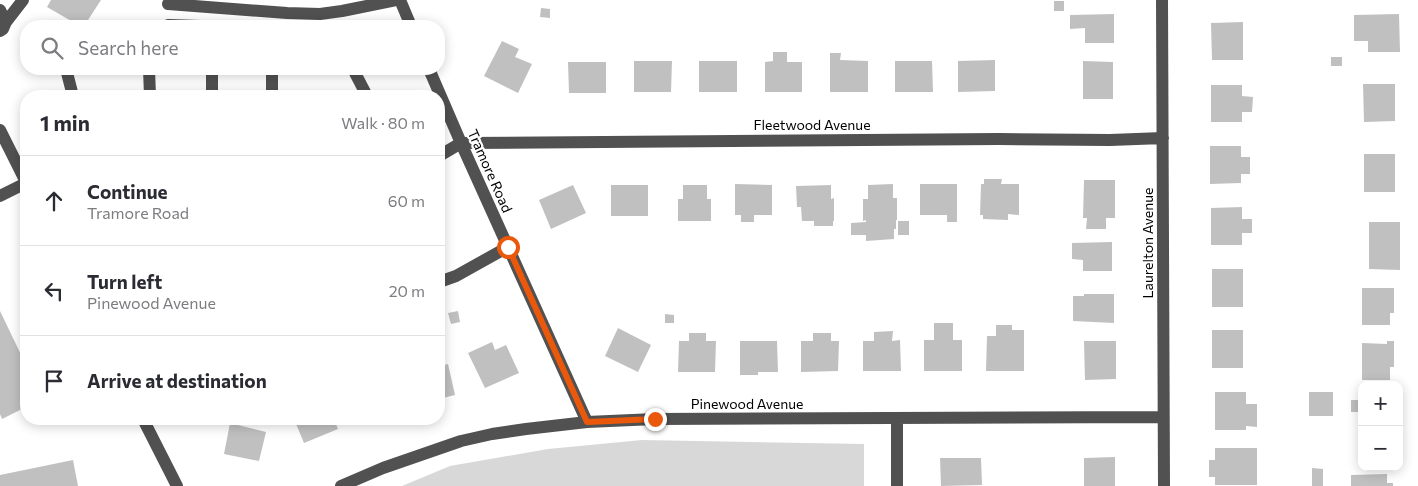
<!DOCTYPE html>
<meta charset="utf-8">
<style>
body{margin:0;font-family:Commissioner,sans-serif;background:#f7f7f7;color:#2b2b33}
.controls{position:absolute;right:15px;bottom:15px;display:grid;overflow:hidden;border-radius:10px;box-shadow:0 2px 12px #0003}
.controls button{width:45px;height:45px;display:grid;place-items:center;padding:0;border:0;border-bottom:1px solid #e1e1e2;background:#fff;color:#2b2b33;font:25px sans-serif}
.stop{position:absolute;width:15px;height:15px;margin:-11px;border:4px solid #ea580c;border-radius:50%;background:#fff}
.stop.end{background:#ea580c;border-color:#fff;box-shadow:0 1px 5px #0008}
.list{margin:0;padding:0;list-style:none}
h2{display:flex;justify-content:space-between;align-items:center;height:65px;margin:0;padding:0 20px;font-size:21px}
h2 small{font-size:16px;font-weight:400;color:#7c7c81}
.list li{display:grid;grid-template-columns:32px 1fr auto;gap:15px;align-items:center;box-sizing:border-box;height:90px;padding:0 20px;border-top:1px solid #e1e1e2}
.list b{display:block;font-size:19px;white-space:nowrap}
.list p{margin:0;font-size:16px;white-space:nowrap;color:#7c7c81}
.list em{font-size:16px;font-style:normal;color:#7c7c81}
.icon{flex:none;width:28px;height:28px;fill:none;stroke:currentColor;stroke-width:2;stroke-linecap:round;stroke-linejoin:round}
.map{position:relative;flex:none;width:1418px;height:486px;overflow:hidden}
.search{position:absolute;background:#fff;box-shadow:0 2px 12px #0003;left:20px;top:20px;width:425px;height:55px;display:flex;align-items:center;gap:12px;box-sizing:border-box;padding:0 18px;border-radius:20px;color:#7c7c81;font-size:19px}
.panel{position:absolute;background:#fff;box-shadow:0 2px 12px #0003;left:20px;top:90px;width:425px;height:335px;border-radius:20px}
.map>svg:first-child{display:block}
.green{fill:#d8d8d8}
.building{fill:#c0c0c0}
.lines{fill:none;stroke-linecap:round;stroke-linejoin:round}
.minor{stroke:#515151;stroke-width:12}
.route{stroke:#ea580c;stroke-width:6}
.labels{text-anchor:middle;stroke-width:4.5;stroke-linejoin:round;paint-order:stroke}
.street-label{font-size:14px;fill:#000;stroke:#fff}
</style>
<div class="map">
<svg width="1418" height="486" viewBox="0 0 1418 486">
<rect width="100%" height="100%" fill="#fff"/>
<!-- green -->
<path class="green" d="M642 440 864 444V486H402L450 466 548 449Z"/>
<!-- building -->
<path class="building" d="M51 0H101L88 20 83 23 73 22 47 7Z
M1054 1H1064V11H1054Z
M541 8 550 9V18L540 17Z
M1114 14V43H1085V28L1070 29V15Z
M1399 14 1400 52H1368V41H1354V15Z
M1243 22V60H1212L1211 23Z
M502 41 519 49 515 57 532 64 518 93 484 76Z
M773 52H787V62H802V92H765V62L773 61Z
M830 53H841L840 60 868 61V92H830Z
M1331 57H1342V66H1331Z
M995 60V91L958 92V61Z
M634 61H672L671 92H634Z
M699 61H737V92H699Z
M895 61H932L933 92H895Z
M1083 61 1113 62V99H1083Z
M568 62H606V93H569Z
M1363 84H1395V121L1364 122Z
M1211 85H1242V96L1253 97 1252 112H1242V122H1211Z
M1210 146H1241V157H1250V174H1241V183L1210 184Z
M1364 154H1395V192H1364Z
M984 179H1002L1001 184H1019V215L1008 214V220L983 219V215H980L981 184H984Z
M1084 180H1115V218H1106V229H1086L1087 218H1083Z
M735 184 772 185V215H754V222H741V215H735Z
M893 184V198H897V220H896V229H894V239L866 241V235H851V223L866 222V220L863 221V199H868V185Z
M920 184H957V222H947V215H920Z
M573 185 586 213 551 229 539 200Z
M611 185H648V216H611Z
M683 185H707V199H711V221H678V199H683Z
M831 185V199L834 198V221H833V226H814V221H802L801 207H797L796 186Z
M1242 207V219H1252V233H1242V245H1211V208Z
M898 221H909V235H898Z
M1369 222H1400V270L1369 269Z
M1112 242V271H1083V260L1072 259V243Z
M1212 269H1243V307H1212Z
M1362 288H1394V313H1390V325H1362Z
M1084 294H1114V323L1073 321V296H1084Z
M0 311 26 365V407L2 419 0 414Z
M458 311 460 322 451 324 448 313Z
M665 314 674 315V323H665Z
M934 323H953V340H962V371H924V340H934Z
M996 325H1012V330H1024V371H986L987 336H996Z
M618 328 651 345 638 372 605 356Z
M1212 330H1243V368H1212Z
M893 331 892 341 900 340 901 371H863V341H874V332Z
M689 333H706V341H716L715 372H678L679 341H689Z
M813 333H831V341H839L838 371 801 372V341H813Z
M740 341H777L778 372H758V375H740Z
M1084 341H1116V379L1085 380Z
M1387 341H1394V367H1390V380H1362V343L1387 344Z
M492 342 495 350 506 345 519 373 485 388 468 353Z
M448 364 455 395 439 399V366Z
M1215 392H1246V404H1257V427L1246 426V430H1215Z
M1309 392H1333V416H1309Z
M1351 400H1362V412H1351Z
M294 419H334L338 429 304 443Z
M230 423 266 432 259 461 224 454Z
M1215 448H1257V485H1215V477H1209V460H1215Z
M1115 457V486H1084V458Z
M940 458H981L982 485 941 486Z
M73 460 78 486H0V475Z
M1312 468 1323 469V486H1312Z
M1387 474V483H1393V486H1351V475Z"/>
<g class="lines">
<!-- minor -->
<path class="minor" d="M400 0 411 26
M1162 0 1164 486
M168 4 287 13 320 14 342 11 396 0
M0 10 6 22 3 29 0 31
M6 22 23 0
M168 25 201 26
M66 69 73 96
M149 69 150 96
M212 69V96
M272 69V96
M353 69 367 96
M429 69 461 143 587 422
M0 130 26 182
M439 156 461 143 999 139 1110 140 1163 138
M0 196 26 183
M439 282 456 276 508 247
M143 419 177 486
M341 486 383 468 461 441 492 434 526 429 587 422 655 419 1163 417
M897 486V418"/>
</g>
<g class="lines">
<!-- route -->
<path class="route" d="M508 247 587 422 655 419"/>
</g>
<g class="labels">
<!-- street labels -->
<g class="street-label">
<text x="812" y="130">Fleetwood Avenue</text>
<text transform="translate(490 171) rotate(66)" y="5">Tramore Road</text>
<text transform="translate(1148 243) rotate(-90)" y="5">Laurelton Avenue</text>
<text x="747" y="409">Pinewood Avenue</text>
</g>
</g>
</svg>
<div class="controls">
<button>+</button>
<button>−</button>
</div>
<div class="stop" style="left:508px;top:247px"></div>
<div class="stop end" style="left:655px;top:419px"></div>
<div class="search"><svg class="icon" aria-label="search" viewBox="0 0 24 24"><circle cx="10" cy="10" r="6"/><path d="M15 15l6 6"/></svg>Search here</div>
<section class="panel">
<h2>1 min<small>Walk · 80 m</small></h2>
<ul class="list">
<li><svg class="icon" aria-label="ahead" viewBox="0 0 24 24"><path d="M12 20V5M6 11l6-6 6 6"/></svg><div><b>Continue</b><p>Tramore Road</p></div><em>60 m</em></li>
<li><svg class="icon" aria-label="left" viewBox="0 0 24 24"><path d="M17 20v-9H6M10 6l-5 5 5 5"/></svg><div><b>Turn left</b><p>Pinewood Avenue</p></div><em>20 m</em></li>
<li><svg class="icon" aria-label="arrive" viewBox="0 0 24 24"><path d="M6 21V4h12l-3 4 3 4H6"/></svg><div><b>Arrive at destination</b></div></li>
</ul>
</section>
</div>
